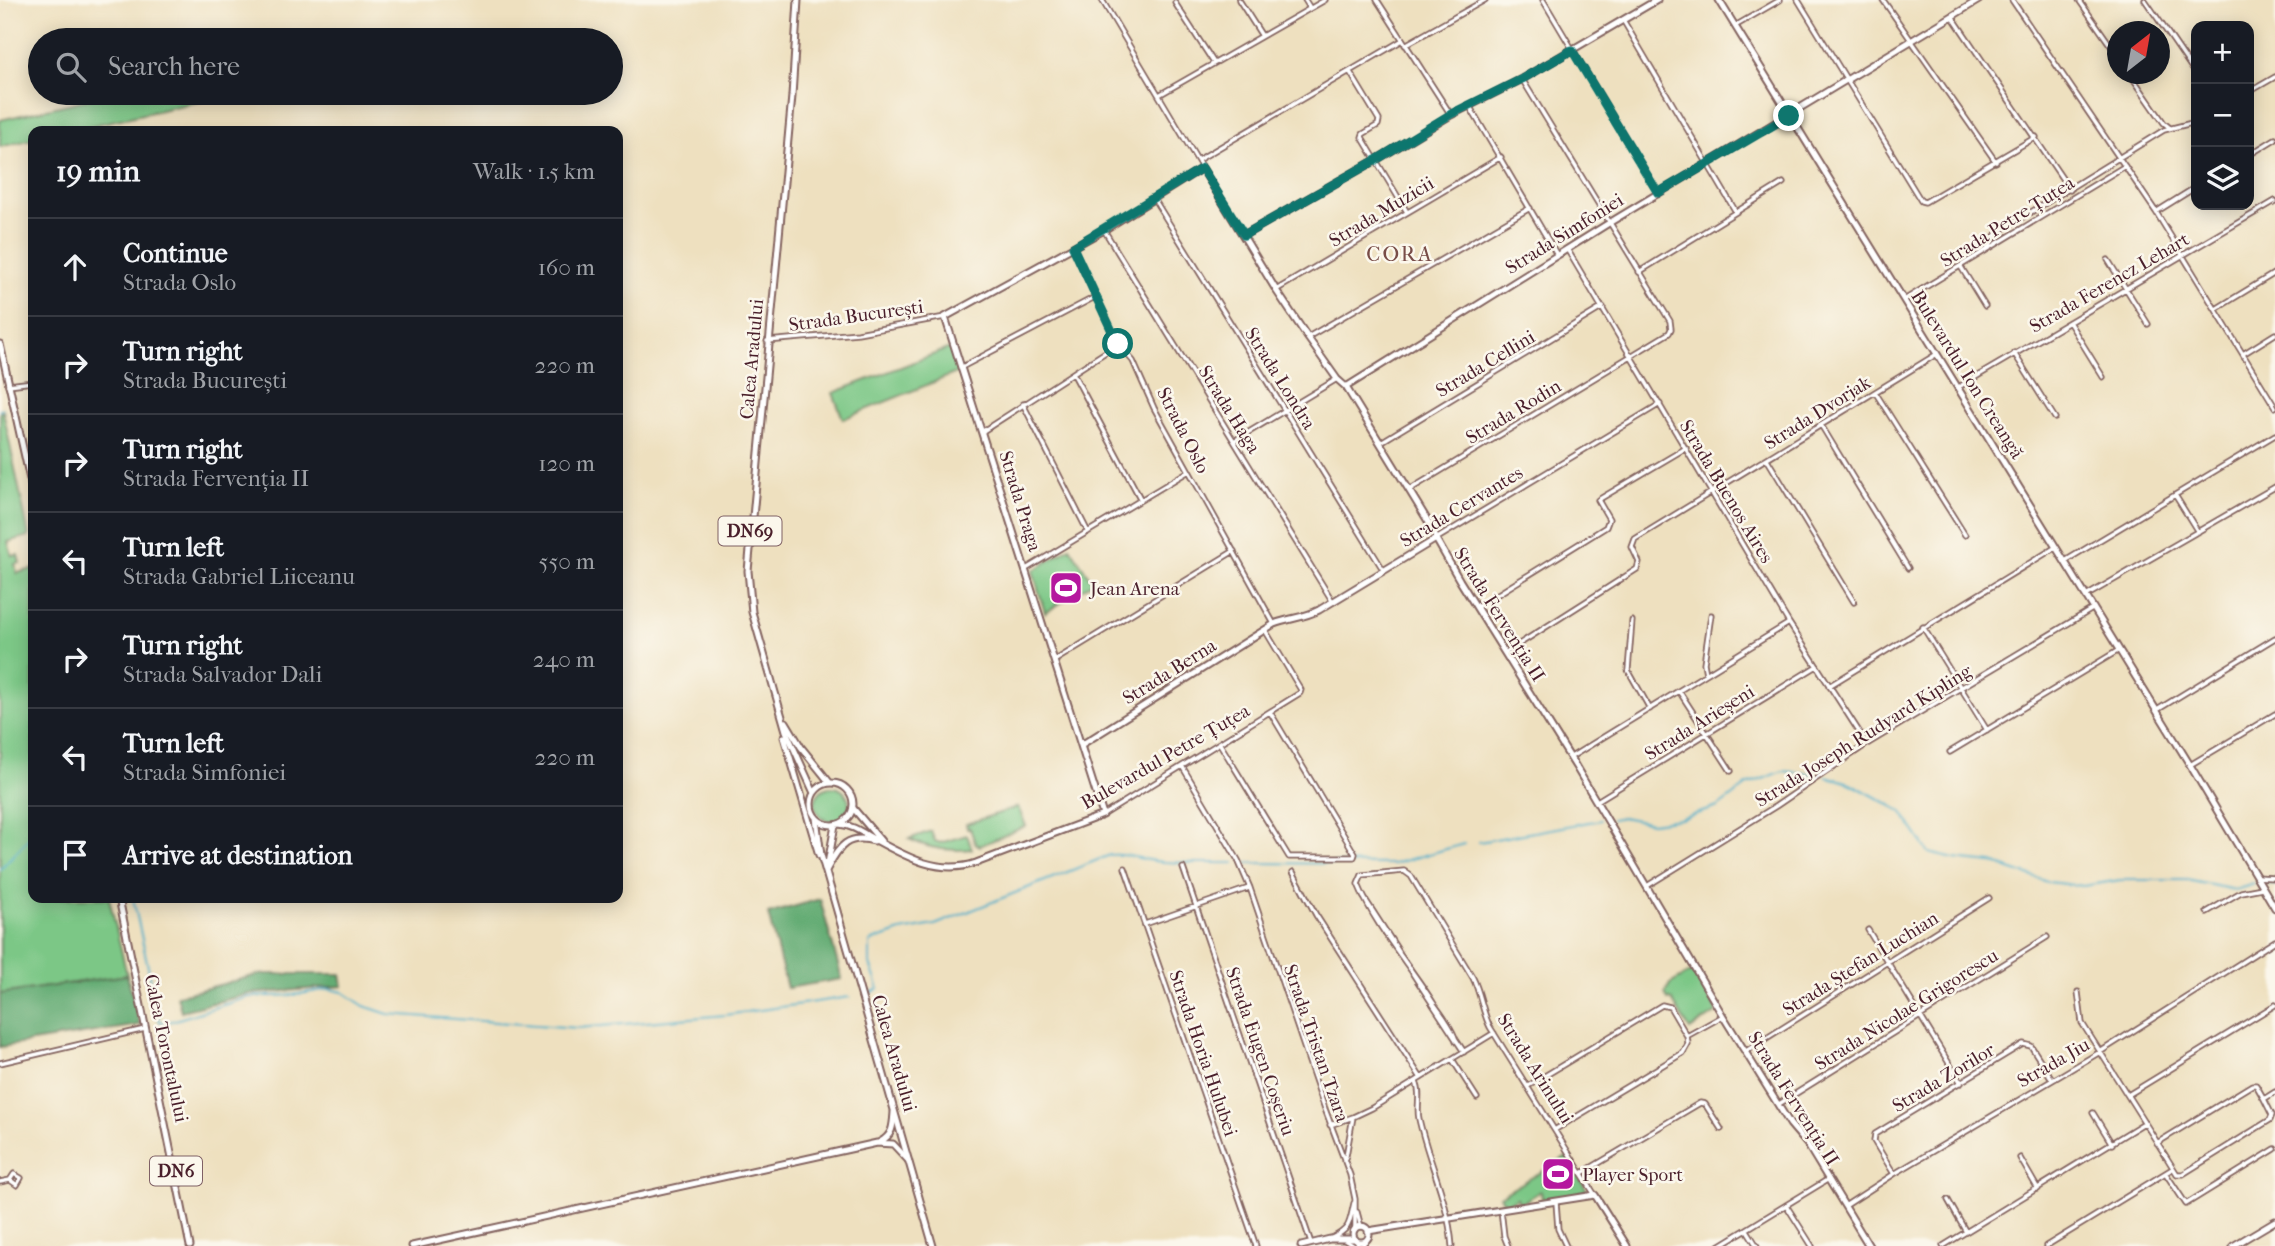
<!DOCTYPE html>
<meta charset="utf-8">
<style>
body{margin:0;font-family:"IM FELL French Canon",serif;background:#242831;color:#f1f3f6}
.controls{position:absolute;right:21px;top:21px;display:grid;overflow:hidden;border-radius:14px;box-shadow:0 4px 18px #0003}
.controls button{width:63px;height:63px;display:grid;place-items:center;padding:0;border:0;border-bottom:2px solid #363941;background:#171b24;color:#f1f3f6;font:35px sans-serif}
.compass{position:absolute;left:2107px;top:21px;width:63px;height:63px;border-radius:50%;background:#171b24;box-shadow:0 4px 18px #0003;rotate:31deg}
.stop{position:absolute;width:21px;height:21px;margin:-16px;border:5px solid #0f766e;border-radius:50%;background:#fff}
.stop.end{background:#0f766e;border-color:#fff;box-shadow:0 2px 7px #0008}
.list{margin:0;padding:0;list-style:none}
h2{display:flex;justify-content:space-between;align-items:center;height:91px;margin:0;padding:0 28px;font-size:30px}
h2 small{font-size:23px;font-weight:400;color:#9ea1a6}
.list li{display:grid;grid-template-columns:46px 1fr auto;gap:21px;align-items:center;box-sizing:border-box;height:98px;padding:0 28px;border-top:2px solid #363941}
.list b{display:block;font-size:26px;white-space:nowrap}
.list p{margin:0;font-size:23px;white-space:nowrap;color:#9ea1a6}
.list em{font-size:23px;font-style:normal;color:#9ea1a6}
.icon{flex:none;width:38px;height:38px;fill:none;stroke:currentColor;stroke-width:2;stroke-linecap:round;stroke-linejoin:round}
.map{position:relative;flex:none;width:2275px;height:1246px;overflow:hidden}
.search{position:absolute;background:#171b24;box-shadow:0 4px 18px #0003;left:28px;top:28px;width:595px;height:77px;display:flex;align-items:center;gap:18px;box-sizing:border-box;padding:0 24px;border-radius:38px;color:#9ea1a6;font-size:26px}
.panel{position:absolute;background:#171b24;box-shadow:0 4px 18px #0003;left:28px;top:126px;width:595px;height:777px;border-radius:14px}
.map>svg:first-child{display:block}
.green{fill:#7bc786;stroke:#627358;stroke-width:2}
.forest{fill:#64ac73;stroke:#57664f;stroke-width:2}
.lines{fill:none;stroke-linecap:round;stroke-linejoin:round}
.stream{stroke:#4baeca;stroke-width:2}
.street-casing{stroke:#83635f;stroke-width:7}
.secondary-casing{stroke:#83635f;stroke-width:9}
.primary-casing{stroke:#83635f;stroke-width:9}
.street{stroke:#fff;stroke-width:3.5}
.secondary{stroke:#fff;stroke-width:5}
.primary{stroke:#fff;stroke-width:5}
.route{stroke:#0f766e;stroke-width:9}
.labels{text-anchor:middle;stroke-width:5;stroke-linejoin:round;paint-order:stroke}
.shield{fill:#fbf7ec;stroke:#7f6065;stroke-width:2}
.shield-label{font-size:18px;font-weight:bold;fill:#4a1f2b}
.street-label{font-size:19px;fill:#4a1f2b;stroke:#fbf7ec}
.poi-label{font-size:19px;fill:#4a1f2b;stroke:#fbf7ec;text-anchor:start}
.neighbourhood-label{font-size:21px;letter-spacing:2px;fill:#794d48;stroke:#fbf7ec}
</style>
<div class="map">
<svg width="2275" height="1246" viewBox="0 0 2275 1246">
<rect width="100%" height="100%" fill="#fbf7ec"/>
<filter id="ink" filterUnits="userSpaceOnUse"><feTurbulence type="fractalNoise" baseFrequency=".0143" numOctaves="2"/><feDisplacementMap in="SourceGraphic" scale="14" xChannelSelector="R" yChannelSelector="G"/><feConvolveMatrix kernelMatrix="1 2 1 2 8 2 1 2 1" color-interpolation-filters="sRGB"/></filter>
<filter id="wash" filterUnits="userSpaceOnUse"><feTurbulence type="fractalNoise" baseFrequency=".00686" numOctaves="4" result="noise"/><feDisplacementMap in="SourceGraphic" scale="28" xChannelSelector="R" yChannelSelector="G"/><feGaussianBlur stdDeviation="1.57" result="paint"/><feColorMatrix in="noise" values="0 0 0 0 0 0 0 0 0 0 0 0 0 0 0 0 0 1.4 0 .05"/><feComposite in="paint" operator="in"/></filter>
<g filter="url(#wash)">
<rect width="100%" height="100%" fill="#eee0bf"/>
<!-- green -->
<path class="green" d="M115 93H237L67 131H33V139L0 147V120Z
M950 348 959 372 843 419 833 393Z
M3 411 29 536 8 542 12 556 18 555 20 563 15 564 17 573 33 569V898H109L127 975 0 994V412Z
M1070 547 1093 582 1045 613 1033 571Z
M815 804a17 17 0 1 1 34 0a17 17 0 1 1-34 0Z
M1018 807 1026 826 980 846 975 843 970 828H967L966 824Z
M931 831 935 841 940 843 967 835 972 849C949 852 929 849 909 839Z
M1693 971 1717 1012 1690 1030 1671 999 1668 1000 1665 993 1670 984Z
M1567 1157 1588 1192 1542 1199 1541 1191 1520 1204 1517 1198 1506 1205 1500 1196Z"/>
<!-- forest -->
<path class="forest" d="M820 899 842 979 787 988 768 914Z
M261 974H341L343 986 249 994 181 1011 177 996Z
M127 975 140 1025 0 1047V994Z"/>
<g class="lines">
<!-- stream -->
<path class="stream" d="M0 410 3 409
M1826 776 1850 783 1901 811 1929 853 1954 859 1992 863 2048 882 2084 886 2120 880H2187L2235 890 2254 884
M1612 819 1622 817 1652 823 1680 819 1718 807 1747 785 1783 771 1815 774
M1479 842 1600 820
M1247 863 1393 864 1464 844
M0 869 33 834
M2266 884 2275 885
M133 898 160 1022 172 1021 249 997 294 995 329 989 343 992 364 1006 388 1014 578 1028 725 1015 850 997
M870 993 879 989 870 964V942L901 931 935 925 1110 855C1126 853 1139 859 1154 861 1181 864 1208 863 1234 863"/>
</g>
</g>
<g filter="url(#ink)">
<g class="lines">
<defs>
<path id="street" d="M1102 0 1202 168
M1239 0 1262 36
M1305 0 1310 8
M1377 0 1451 115
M1543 0 1658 193
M1798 0 1921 201 1925 202 2036 137
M1883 0 1996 162
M2012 0 2156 212 2275 407
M2079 0 2118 56
M2145 0 2196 74
M1175 3 1214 63
M1952 16 2070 190
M1623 20 1736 212
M1735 26 1780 0
M1405 45 1485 0
M1350 72 1379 120 1378 125 1363 134 1362 137 1407 212
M2130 74 2164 123 2170 128
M2249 92 2275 77
M1159 95 1325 0
M1470 107 1557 255
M2249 155 2275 139
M1198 160 1401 41
M1154 199 1384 571
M2156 212 2196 187
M1104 230 1333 602
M1073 247 1118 344 1133 361 1154 408 1274 624
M1567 249 1789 623 1867 744
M1986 250 1997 233 2164 130 2196 122
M2108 260 2148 324
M1961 267 1985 306
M1639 272 1783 183
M1276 290 1501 157
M1904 300 2125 166
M2216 309 2275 273
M2069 322 2103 377
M1308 337 1530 208
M767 341 858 333 945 317
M2014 353 2055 418
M2243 354 2275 334
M962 367 1095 297
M1073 373 1141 500
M8 385 33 382
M1957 388 2275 201
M1875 392 1965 535
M1023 404 1088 532
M1821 425 1908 568
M983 431 1118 344
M1234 441 1337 379
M1381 442 1603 307
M1767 459 1854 602
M1409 490 1669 333 1671 329 1670 321 1522 79
M2175 495 2198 532
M1436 539 1660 404
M2065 561 2275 435
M1026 569 1189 471
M2086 596 2275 487
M1477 607 1606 527 1609 519 1598 500 1686 448
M1632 621 1628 670 1650 709
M1923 627 1987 730
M1505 653 1637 569 1639 562 1632 547 1635 539 1937 354
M1054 661 1234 551
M1706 674 1704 663 1711 615
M1829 686 2056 547
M1679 691 1731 771
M2157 710 2275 638
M1220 744 1289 857H1354L1355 854 1270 712
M1950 752 2119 650
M1571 757 1789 623
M2190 765 2275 714
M1182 766 1238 860 1250 888 1325 1109 1350 1175 1355 1199V1230
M1597 801 1817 666
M1103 815 1300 693 1301 690 1265 630
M1125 868 1256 1246
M1183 868 1311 1243
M1293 872 1316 915 1421 1078
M2256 877 2275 878
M1647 886 1776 806 1867 744 2094 608
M1363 896 1399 952
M2207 912 2241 892 2262 888
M1145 924 1249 888
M1868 930 1961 1083
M1413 974 1464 1052
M2078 992 2082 1023 2177 1174H2183L2270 1120 2272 1115 2264 1099 2275 1092
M1456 1041C1453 1029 1442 1015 1434 1004 1409 964 1376 928 1358 884L1362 875 1404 871 1411 876 1473 978C1481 994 1482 1011 1490 1027L1595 1195
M1746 1051 1989 898
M1452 1059 1477 1098
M0 1063 145 1029
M1416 1082C1422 1094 1416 1106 1419 1119 1429 1164 1448 1199 1452 1246
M1528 1086 1662 1005 1670 1007 1687 1036
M2128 1095 2275 1005
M1779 1104 2047 937
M2093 1113 2112 1144
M1330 1125 1353 1117
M1556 1129 1683 1053 1688 1044 1687 1036 1723 1016
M2157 1143 2252 1085H2256L2264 1099
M2020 1158 2038 1189
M1344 1160 1346 1156 1353 1117 1372 1108 1494 1033
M1582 1173 1700 1103 1705 1104 1721 1129
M1894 1174 1874 1141 1875 1134 2023 1044 2031 1046 2052 1079
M2166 1174 2186 1204 2275 1149
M0 1182 10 1180 14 1174 21 1178 17 1185 10 1180
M1948 1200 1966 1232
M1556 1202 1558 1229 1566 1246
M1786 1205 1812 1246
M1845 1206 1894 1174 2100 1052 2275 941
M1501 1210 1504 1236 1508 1246
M1357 1212 1361 1227
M1747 1230 1757 1246
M1332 1238C1351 1228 1349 1224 1354 1203
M1346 1241 1354 1246
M1357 1241 1358 1246
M1363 1246 1364 1242
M1719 1246 1827 1180
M1943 1246 2144 1123
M2046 1246 2172 1169"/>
<path id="secondary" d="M1719 0 2190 765 2275 908
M1244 235 1376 160 1451 115 1522 79 1657 0
M1346 387 1609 223 1979 0
M1081 745 1274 624C1289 618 1304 618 1319 610L1436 539
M853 808 881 841
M839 824C851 825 860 831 870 837 903 855 937 876 976 863L1103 815 945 317 1104 230 1202 168 1276 290 1308 338 1337 379 1346 387 1434 531 1436 539 1460 581 1576 767 1723 1016 1790 1124 1807 1144 1869 1246
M828 867C839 846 848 834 874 841
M880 1142C893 1135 893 1126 894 1112
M1353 1234a8 8 0 1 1 16 0a8 8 0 1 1-16 0Z
M1368 1231 1595 1195 1627 1246
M412 1246 877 1143 893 1144 908 1160
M1301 1246 1330 1239H1355
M2233 1246 2275 1221"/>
<path id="primary" d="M798 0 792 96 748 571 752 612 786 731 814 793
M0 344 33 493
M786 722 801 747 830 783
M784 737 819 855
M811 804a21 21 0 1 1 42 0a21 21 0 1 1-42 0Z
M816 818 821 855 933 1246
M827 869 835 825
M119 898 190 1246"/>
</defs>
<!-- street casing -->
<use href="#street" class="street-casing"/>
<!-- secondary casing -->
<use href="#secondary" class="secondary-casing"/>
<!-- primary casing -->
<use href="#primary" class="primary-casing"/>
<!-- street -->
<use href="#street" class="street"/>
<!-- secondary -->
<use href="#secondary" class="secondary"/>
<!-- primary -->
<use href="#primary" class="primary"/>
</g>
</g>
<g class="lines" filter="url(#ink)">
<!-- route -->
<path class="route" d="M1118 344 1073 247 1202 168 1244 235 1376 160 1451 114 1522 79 1572 50 1658 193 1789 116"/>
</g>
<!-- icons -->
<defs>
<symbol id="stadium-square" viewBox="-11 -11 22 22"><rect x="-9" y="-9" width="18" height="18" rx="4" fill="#b5179e" stroke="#fbf7ec"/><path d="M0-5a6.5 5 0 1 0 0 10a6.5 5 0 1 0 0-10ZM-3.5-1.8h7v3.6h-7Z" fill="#fff"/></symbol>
</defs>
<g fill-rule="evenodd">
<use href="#stadium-square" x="1047" y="569" width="38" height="38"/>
<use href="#stadium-square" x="1539" y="1155" width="38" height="38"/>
</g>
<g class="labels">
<!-- shield labels -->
<g class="shield">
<rect x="718.5" y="516.5" width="63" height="29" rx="5"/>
<rect x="150" y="1156.5" width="52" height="29" rx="5"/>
</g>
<g class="shield-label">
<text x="750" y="537">DN69</text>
<text x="176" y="1177">DN6</text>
</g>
<!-- street labels -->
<g class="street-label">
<text transform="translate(1381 211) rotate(-31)" y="7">Strada Muzicii</text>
<text transform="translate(2007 221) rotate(-32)" y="7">Strada Petre Țuțea</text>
<text transform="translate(1564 233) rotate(-32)" y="7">Strada Simfoniei</text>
<text transform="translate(2109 282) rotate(-30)" y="7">Strada Ferencz Lehart</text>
<text transform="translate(856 315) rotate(-8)" y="7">Strada București</text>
<text transform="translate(751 359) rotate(-85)" y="7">Calea Aradului</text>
<text transform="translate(1485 363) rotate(-31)" y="7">Strada Cellini</text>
<text transform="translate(1968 374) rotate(58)" y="7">Bulevardul Ion Creangă</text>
<text transform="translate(1281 378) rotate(58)" y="7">Strada Londra</text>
<text transform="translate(1230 409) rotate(58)" y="7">Strada Haga</text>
<text transform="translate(1513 411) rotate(-31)" y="7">Strada Rodin</text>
<text transform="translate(1817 412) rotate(-32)" y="7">Strada Dvorjak</text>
<text transform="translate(1184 430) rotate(63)" y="7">Strada Oslo</text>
<text transform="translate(1727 491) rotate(59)" y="7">Strada Buenos Aires</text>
<text transform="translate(1021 501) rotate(73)" y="7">Strada Praga</text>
<text transform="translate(1461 506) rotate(-31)" y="7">Strada Cervantes</text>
<text transform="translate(1500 614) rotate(58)" y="7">Strada Fervenția II</text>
<text transform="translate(1169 671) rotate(-32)" y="7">Strada Berna</text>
<text transform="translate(1699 722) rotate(-32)" y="7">Strada Arieșeni</text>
<text transform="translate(1863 735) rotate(-32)" y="7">Strada Joseph Rudyard Kipling</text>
<text transform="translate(1165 756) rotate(-30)" y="7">Bulevardul Petre Țuțea</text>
<text transform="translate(1860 963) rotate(-32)" y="7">Strada Ștefan Luchian</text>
<text transform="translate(1906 1009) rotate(-32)" y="7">Strada Nicolae Grigorescu</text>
<text transform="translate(1317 1043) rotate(71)" y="7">Strada Tristan Tzara</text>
<text transform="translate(167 1048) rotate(78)" y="7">Calea Torontalului</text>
<text transform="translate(1261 1051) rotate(71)" y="7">Strada Eugen Coșeriu</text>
<text transform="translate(895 1053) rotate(74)" y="7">Calea Aradului</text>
<text transform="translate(1204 1053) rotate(71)" y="7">Strada Horia Hulubei</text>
<text transform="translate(2053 1062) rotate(-30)" y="7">Strada Jiu</text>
<text transform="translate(1536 1068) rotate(58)" y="7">Strada Arinului</text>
<text transform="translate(1943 1077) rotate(-31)" y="7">Strada Zorilor</text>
<text transform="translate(1794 1098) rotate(58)" y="7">Strada Fervenția II</text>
</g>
<!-- poi labels -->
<g class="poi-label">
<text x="1090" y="595">Jean Arena</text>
<text x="1582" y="1181">Player Sport</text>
</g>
<!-- neighbourhood labels -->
<g class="neighbourhood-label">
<text x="1400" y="261">CORA</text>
</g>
</g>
</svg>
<div class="controls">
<button>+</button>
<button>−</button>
<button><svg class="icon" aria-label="layers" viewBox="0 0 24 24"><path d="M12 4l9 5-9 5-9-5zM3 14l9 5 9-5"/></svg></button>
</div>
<svg class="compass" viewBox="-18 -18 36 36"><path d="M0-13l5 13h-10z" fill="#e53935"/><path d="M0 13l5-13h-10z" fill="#9ea1a6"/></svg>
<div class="stop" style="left:1118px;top:344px"></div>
<div class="stop end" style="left:1789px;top:116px"></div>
<div class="search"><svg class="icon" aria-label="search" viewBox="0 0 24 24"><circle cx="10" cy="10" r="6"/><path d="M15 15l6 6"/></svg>Search here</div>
<section class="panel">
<h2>19 min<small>Walk · 1.5 km</small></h2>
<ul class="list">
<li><svg class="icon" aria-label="ahead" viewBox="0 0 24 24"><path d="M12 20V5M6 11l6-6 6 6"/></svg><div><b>Continue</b><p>Strada Oslo</p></div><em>160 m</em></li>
<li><svg class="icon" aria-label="right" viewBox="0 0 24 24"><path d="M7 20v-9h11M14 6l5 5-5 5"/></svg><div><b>Turn right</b><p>Strada București</p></div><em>220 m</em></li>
<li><svg class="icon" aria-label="right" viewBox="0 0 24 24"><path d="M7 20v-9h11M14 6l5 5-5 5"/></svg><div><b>Turn right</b><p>Strada Fervenția II</p></div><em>120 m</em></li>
<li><svg class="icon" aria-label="left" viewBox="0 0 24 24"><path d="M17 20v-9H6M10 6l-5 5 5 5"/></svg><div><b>Turn left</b><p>Strada Gabriel Liiceanu</p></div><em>550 m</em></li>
<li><svg class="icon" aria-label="right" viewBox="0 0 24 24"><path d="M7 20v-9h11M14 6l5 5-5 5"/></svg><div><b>Turn right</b><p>Strada Salvador Dali</p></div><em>240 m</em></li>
<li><svg class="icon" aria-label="left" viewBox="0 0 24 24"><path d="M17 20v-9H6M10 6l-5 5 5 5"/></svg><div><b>Turn left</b><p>Strada Simfoniei</p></div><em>220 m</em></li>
<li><svg class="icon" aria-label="arrive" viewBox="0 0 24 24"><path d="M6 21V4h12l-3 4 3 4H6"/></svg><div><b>Arrive at destination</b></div></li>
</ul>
</section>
</div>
